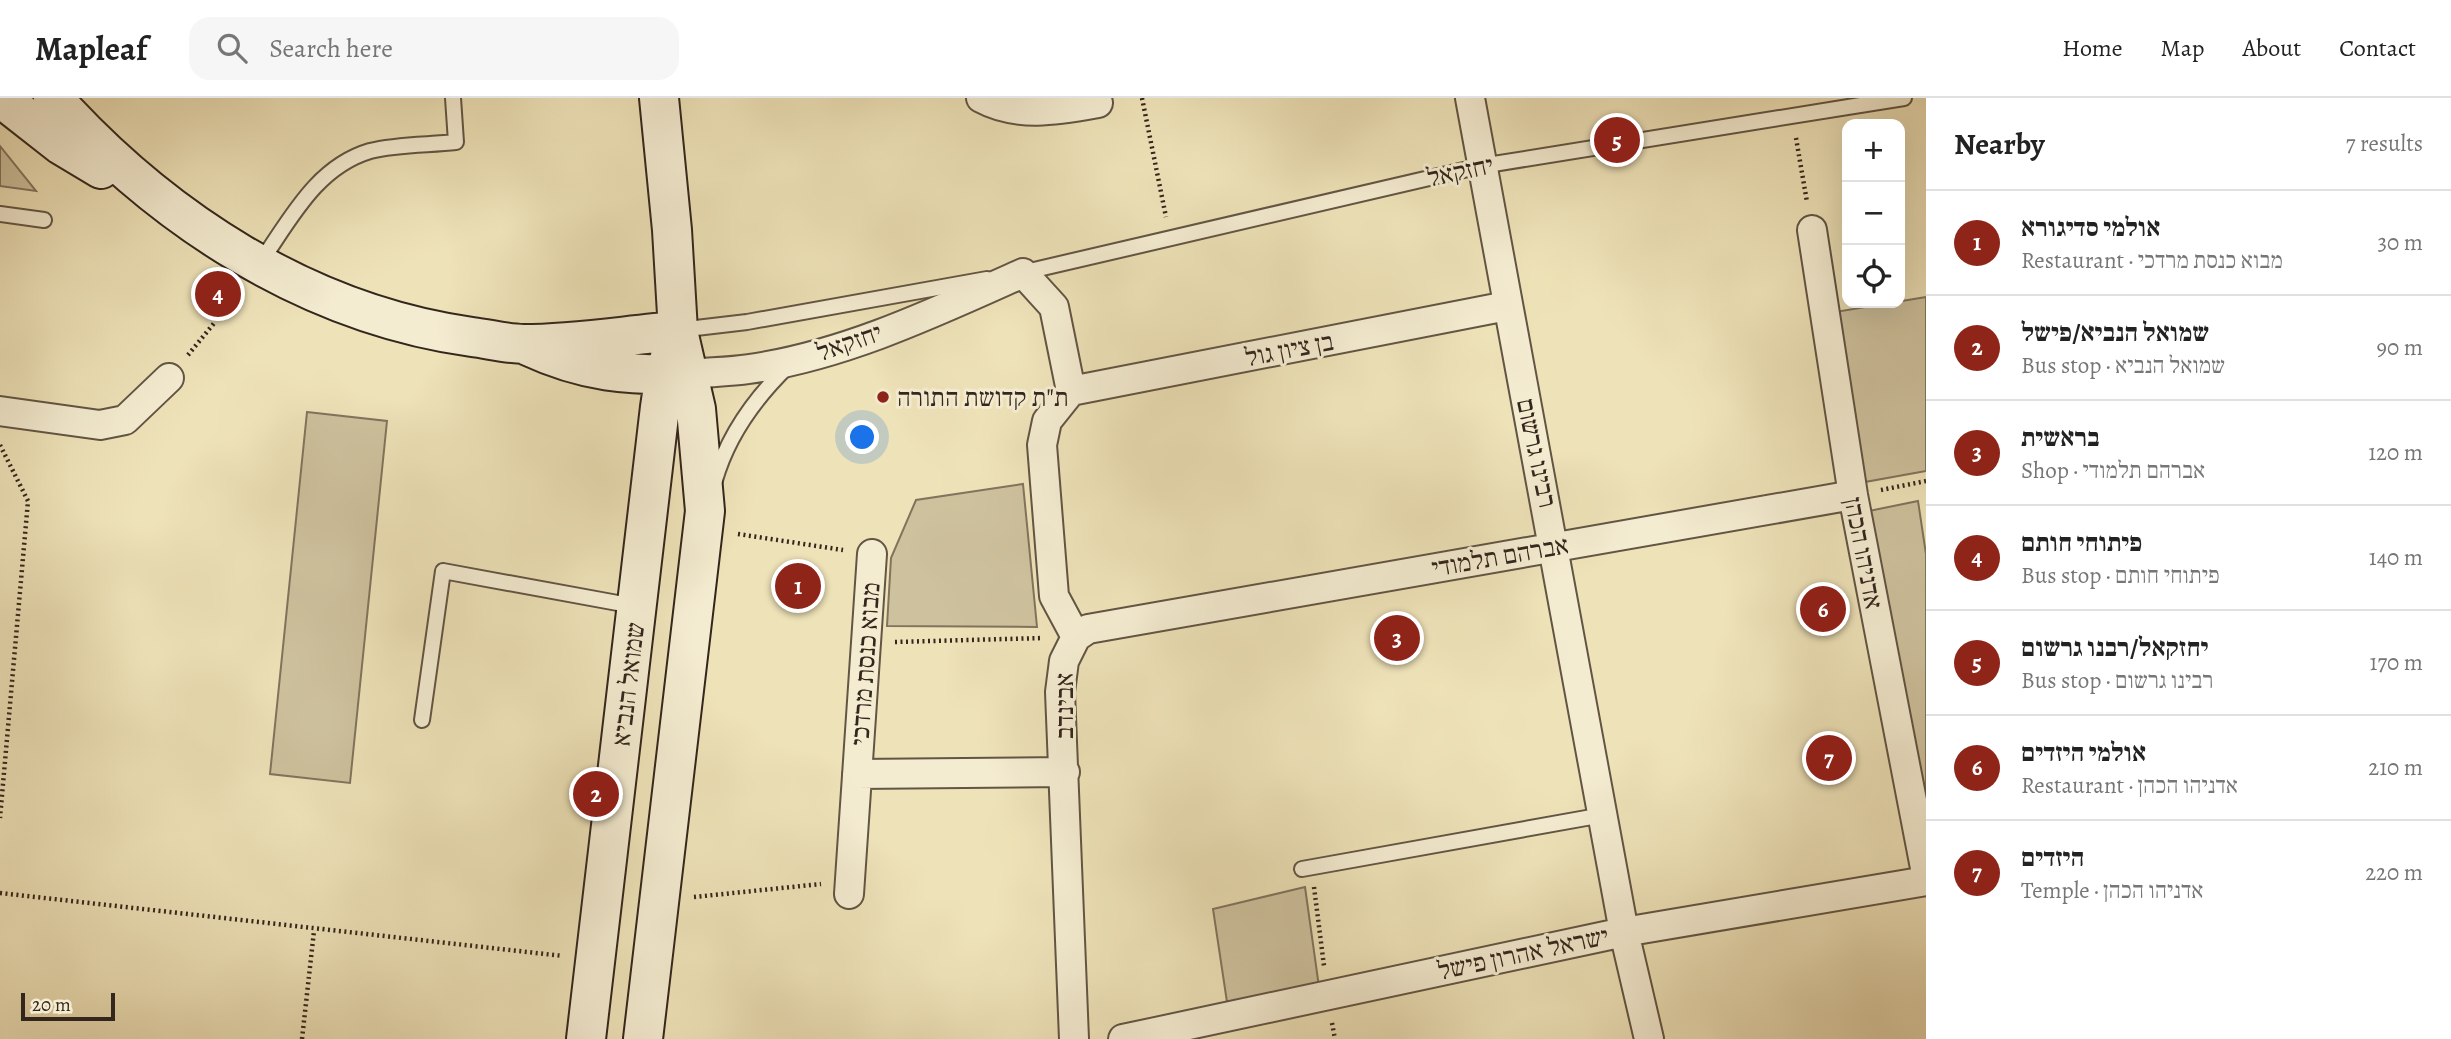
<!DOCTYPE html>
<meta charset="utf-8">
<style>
body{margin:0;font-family:Alegreya,"Frank Ruhl Libre",serif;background:#f6f6f6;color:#222}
.controls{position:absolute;right:21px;top:21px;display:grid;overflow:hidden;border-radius:14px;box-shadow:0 7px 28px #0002}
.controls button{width:63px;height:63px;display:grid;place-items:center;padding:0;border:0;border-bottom:2px solid #e0e0e0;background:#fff;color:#222;font:35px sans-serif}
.scale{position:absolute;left:21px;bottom:18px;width:94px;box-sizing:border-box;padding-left:7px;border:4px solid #33261d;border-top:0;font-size:19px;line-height:24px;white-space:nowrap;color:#33261d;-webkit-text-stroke:5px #f4ecd1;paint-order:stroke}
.you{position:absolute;left:863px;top:340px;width:24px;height:24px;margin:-18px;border:5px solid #fff;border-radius:50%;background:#1a73e8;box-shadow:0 0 0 10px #1a73e833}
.badge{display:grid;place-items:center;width:46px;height:46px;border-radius:50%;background:#8f2418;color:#fff;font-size:23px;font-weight:700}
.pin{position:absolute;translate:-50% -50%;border:4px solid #fff;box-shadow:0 2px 7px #0006}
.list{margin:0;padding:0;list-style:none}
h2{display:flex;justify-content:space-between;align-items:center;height:91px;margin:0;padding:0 28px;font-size:30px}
h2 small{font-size:23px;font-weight:400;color:#767676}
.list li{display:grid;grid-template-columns:46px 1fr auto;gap:21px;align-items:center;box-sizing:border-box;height:105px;padding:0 28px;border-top:2px solid #e0e0e0}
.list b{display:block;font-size:26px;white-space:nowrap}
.list p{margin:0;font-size:23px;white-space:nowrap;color:#767676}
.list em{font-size:23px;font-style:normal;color:#767676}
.icon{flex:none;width:38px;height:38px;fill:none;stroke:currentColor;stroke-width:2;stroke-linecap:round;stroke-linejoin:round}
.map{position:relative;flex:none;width:1926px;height:941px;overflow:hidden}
header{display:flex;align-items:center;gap:42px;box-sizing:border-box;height:98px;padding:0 35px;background:#fff;border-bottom:2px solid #e0e0e0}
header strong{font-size:33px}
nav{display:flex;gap:38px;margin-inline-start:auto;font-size:24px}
.search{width:490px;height:63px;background:#f6f6f6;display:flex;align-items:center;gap:18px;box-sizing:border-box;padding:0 24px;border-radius:21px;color:#767676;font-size:26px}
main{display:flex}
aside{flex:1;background:#fff}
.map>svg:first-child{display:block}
.green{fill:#cec29e;stroke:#80745e;stroke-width:2}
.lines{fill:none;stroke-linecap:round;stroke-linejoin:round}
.lane-casing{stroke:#625544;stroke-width:18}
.street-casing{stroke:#625544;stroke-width:32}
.secondary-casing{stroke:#33261d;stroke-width:42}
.path{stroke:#33261d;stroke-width:4.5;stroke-dasharray:2 3.5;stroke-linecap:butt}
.lane{stroke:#f4ecd1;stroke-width:14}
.street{stroke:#f4ecd1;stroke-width:28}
.secondary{stroke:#f4ecd1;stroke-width:38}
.poi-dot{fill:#8f2418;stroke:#f4ecd1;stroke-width:2.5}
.labels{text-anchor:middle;stroke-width:6;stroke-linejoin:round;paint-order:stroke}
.street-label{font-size:26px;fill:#33261d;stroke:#f4ecd1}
.poi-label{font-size:26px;fill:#33261d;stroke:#f4ecd1;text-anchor:start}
</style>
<header>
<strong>Mapleaf</strong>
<div class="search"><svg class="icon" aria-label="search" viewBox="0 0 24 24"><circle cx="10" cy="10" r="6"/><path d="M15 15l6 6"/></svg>Search here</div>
<nav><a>Home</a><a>Map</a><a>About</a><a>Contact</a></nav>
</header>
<main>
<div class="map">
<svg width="1926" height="941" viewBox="0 0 1926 941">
<rect width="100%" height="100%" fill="#eee2b8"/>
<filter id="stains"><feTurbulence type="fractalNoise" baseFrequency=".00286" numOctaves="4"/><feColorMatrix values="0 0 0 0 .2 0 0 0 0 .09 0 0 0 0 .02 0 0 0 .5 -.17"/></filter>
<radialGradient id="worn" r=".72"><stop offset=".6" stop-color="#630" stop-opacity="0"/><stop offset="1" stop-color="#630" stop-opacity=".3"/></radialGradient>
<!-- green -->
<path class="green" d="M0 48 36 93 0 88Z
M1926 199V373L1865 384 1835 214Z
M307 314 387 323 350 685 270 676Z
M1023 386 1037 529 887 528 891 460 916 402Z
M1918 403 1926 456V710L1864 414Z
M1305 789 1319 889 1227 904 1213 811Z"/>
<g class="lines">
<defs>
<path id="lane" d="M0 116 44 122
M260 165C290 122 316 69 370 53 397 46 429 47 456 44L453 0
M1021 175 1481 68 1904 0
M679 232 747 224 987 181
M715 382C728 337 755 300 788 268
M422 622 443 473 634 508
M1302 771 1603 717"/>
<path id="street" d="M981 0C1018 20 1059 12 1098 5
M1470 0 1624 834 1649 941
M1812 132 1853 397 1926 775
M689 276C709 274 729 274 749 271 843 258 936 214 1023 175L1054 209 1071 293
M1071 293 1507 208
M1071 293 1047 323 1042 347 1054 498 1076 539
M0 313 100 327 125 322 169 280
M1076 539 1088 531 1853 397
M857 676 1065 674
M849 796 872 456
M1074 941 1060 594 1064 563 1076 539
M1123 941 1624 834 1926 783"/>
<path id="secondary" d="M1 0 61 47 101 71
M53 0C162 121 307 216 472 239 489 241 507 246 524 246 575 246 627 237 678 233
M528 248C584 274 628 278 689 276
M586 941 660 309 665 276 677 235
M643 941 705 413 696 311 678 233 672 132 659 0"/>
</defs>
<!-- lane casing -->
<use href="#lane" class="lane-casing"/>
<!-- street casing -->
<use href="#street" class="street-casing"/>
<!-- secondary casing -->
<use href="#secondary" class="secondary-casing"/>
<!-- path -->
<path class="path" d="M1142 0 1166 119
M1796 40 1807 104
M188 257 215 224
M0 347 28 403 0 720
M1881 392 1926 383
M738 436 843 452
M895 544 1043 540
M1314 789 1324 868
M0 795 563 858
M694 799 821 786
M1332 925 1335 941
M302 941 314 833"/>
<!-- lane -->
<use href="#lane" class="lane"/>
<!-- street -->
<use href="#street" class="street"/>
<!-- secondary -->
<use href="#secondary" class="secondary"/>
</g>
<!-- markers -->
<circle class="poi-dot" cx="883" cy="299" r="7"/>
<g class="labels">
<!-- street labels -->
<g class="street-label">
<text transform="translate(1460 73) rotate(-12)" y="9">יחזקאל</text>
<text transform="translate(849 244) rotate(-19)" y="9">יחזקאל</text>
<text transform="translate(1289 251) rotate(-11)" y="9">בן ציון גול</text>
<text transform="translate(1537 355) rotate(78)" y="9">רבינו גרשום</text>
<text transform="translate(1864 455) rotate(79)" y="9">אדניהו הכהן</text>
<text transform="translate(1500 458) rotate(-10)" y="9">אברהם תלמודי</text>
<text transform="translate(865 566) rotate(-86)" y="9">מבוא כנסת מרדכי</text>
<text transform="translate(628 586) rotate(-83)" y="9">שמואל הנביא</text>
<text transform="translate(1064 608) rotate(-90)" y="9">אבינדב</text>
<text transform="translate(1523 855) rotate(-12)" y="9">ישראל אהרון פישל</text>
</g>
<!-- poi labels -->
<g class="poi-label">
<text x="897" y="308">ת"ת קדושת התורה</text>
</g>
</g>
<rect width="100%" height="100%" filter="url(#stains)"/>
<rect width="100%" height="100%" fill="url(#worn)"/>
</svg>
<div class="controls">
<button>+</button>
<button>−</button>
<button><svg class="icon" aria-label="locate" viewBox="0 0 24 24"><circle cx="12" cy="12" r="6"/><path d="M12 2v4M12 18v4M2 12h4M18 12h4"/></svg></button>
</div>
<div class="scale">20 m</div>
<div class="you"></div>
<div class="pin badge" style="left:798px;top:488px">1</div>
<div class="pin badge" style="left:596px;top:696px">2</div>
<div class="pin badge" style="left:1397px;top:540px">3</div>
<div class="pin badge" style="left:218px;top:196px">4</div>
<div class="pin badge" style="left:1617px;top:42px">5</div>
<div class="pin badge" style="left:1823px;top:511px">6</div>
<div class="pin badge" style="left:1829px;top:660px">7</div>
</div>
<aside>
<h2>Nearby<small>7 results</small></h2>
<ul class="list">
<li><span class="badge">1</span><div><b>אולמי סדיגורא</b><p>Restaurant · מבוא כנסת מרדכי</p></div><em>30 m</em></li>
<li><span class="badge">2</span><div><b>שמואל הנביא/פישל</b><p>Bus stop · שמואל הנביא</p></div><em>90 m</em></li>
<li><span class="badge">3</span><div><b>בראשית</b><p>Shop · אברהם תלמודי</p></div><em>120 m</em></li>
<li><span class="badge">4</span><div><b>פיתוחי חותם</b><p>Bus stop · פיתוחי חותם</p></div><em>140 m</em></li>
<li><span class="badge">5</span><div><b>יחזקאל/רבנו גרשום</b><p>Bus stop · רבינו גרשום</p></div><em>170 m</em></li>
<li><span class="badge">6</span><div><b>אולמי היזדים</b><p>Restaurant · אדניהו הכהן</p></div><em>210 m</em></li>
<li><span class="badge">7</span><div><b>היזדים</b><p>Temple · אדניהו הכהן</p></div><em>220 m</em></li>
</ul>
</aside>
</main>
